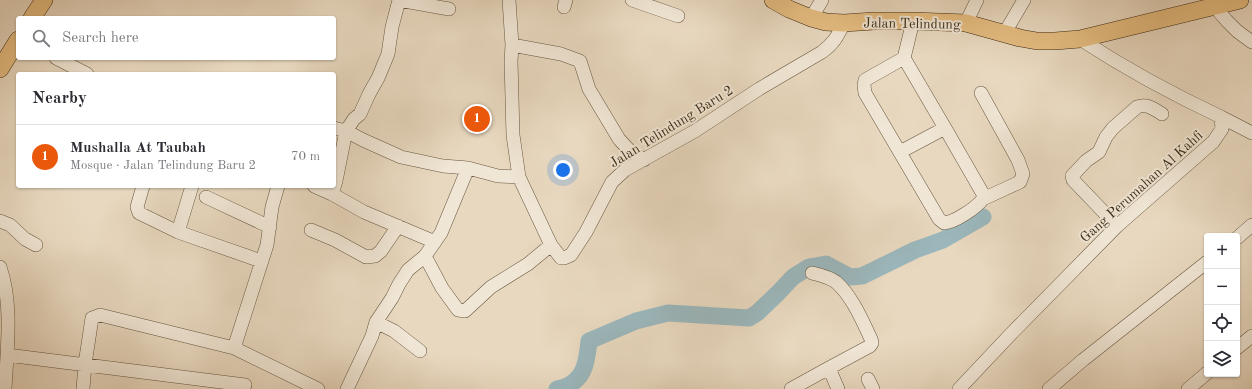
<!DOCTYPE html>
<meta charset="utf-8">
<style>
body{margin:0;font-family:"Old Standard TT",serif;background:#f7f7f7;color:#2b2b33}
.controls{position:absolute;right:12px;bottom:12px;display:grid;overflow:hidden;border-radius:4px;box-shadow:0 1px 3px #0004}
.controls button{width:36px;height:36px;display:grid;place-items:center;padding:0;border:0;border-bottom:1px solid #e1e1e2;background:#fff;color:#2b2b33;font:20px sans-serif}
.you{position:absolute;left:563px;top:170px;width:14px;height:14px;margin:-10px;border:3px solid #fff;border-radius:50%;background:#1a73e8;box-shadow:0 0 0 6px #1a73e833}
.badge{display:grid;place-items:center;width:26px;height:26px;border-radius:50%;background:#ea580c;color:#fff;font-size:13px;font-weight:700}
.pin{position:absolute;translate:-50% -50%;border:2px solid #fff;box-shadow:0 1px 4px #0006}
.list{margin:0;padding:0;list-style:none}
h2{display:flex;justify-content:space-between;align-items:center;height:52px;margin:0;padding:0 16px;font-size:17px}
h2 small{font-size:13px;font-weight:400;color:#7c7c81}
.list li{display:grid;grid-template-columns:26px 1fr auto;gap:12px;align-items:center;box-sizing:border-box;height:64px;padding:0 16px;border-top:1px solid #e1e1e2}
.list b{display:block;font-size:15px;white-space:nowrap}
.list p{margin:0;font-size:13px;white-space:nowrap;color:#7c7c81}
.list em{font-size:13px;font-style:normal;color:#7c7c81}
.icon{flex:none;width:22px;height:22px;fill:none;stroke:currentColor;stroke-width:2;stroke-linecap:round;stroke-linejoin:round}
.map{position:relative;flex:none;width:1252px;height:389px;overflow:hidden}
.search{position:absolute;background:#fff;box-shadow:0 1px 3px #0004;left:16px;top:16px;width:320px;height:44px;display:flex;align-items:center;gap:10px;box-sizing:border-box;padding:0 14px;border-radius:4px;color:#7c7c81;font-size:15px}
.panel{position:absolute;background:#fff;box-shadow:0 1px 3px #0004;left:16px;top:72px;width:320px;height:116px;border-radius:4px}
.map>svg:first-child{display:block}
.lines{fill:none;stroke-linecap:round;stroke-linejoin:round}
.river{stroke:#9bb7bc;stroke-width:17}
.minor-casing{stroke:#66563f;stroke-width:14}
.major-casing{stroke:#3b2b14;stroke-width:18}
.minor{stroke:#f0e6d5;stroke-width:13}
.major{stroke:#e4bc80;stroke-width:17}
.labels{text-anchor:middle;stroke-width:4;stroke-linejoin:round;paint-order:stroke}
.street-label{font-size:14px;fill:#3b2b14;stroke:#f0e6d5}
</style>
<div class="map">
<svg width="1252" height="389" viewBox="0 0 1252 389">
<rect width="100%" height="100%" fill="#e8d8bf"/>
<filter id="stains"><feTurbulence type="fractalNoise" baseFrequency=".005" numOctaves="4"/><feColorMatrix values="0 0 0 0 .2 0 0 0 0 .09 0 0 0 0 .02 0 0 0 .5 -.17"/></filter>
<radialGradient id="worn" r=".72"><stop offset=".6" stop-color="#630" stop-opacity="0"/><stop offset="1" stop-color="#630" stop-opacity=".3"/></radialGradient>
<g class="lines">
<!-- river -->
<path class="river" d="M557 389C561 388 565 387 569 385 586 376 587 358 589 341L636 321 668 313 749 318 757 313 778 293 793 277 809 267 826 264 850 277 862 276 915 250 943 240 983 217"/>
<defs>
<path id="minor" d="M399 0 449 9
M509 0 512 45 511 61 513 135 519 177 551 245 561 258H564L571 255 586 232 612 182 625 170 695 131 759 89 822 52C834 43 837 37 844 23
M632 0 678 16
M1213 0 1214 6 1227 21 1237 31 1252 42
M564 7 566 0
M811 18 822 0
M966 23 977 0
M1004 34 1024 0
M512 45 561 54 580 61 589 89 619 139 629 150 644 160
M56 58 87 74
M904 58 865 80 864 85 865 93 939 219 944 223C955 222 976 208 983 199V194L945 128 904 58 913 21
M981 93 1018 160 1023 174 1020 182 983 199
M1221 117 1252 133
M334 128 346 131 363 140 401 157 443 166 468 168 498 176 519 177
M900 152 945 128
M143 186 137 207 139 213 178 232 192 186
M314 186 332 194 364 212 435 242
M332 194 336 181 346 131 354 119 360 114 369 94 378 78 388 54 392 27 399 0
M206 197 270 227
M0 221 10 225 25 239 36 245
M1117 226 1073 180 1072 176 1086 161 1099 152 1106 137 1113 128 1137 107C1147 103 1154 109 1162 114
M311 230 335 240 366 257 375 256 381 251 398 226
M178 232 261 261
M1237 238 1252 225
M425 256 442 288 458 310 465 311 491 287 528 264 551 245
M0 267C13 304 7 350 5 389
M812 273C820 275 829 277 836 282 852 296 862 320 871 339L872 343 870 346 829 368 838 389
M376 322 394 331 420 351
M234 348 267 245 272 207 278 186
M1237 348 1252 336
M7 355 245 385
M868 379 873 389
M83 389 85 364 92 318 100 315 234 348 318 389
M347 389 372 336 376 322 392 298 399 284 408 270 425 256 441 233 468 168
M791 389 829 368
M959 389 1009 336 1117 226 1213 142 1222 129 1221 117C1172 94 1126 69 1080 39
M1049 389 1083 360 1207 262
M1188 389 1207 373"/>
<path id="major" d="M773 0 789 9 811 18 826 22 844 23 874 21H913L966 23 1020 38 1037 41H1055L1080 39 1240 0
M32 18 44 0
M0 69 18 40"/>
</defs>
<!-- minor casing -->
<use href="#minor" class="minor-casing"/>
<!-- major casing -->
<use href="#major" class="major-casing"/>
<!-- minor -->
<use href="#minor" class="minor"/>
<!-- major -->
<use href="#major" class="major"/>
</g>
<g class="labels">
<!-- street labels -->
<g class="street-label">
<text transform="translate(912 23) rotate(1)" y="5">Jalan Telindung</text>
<text transform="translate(671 126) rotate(-32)" y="5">Jalan Telindung Baru 2</text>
<text transform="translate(1141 186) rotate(-42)" y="5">Gang Perumahan Al Kahfi</text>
</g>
</g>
<rect width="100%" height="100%" filter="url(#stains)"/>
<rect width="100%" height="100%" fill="url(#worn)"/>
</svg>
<div class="controls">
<button>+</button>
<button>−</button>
<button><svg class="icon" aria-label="locate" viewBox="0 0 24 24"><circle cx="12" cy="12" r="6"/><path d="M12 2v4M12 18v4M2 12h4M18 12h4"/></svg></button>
<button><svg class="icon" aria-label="layers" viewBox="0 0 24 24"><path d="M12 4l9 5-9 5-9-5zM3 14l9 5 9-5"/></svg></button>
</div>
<div class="you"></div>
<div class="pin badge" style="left:477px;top:119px">1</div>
<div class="search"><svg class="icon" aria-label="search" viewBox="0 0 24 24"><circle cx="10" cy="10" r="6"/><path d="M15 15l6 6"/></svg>Search here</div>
<section class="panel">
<h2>Nearby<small></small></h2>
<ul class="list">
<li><span class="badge">1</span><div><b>Mushalla At Taubah</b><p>Mosque · Jalan Telindung Baru 2</p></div><em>70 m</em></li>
</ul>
</section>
</div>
